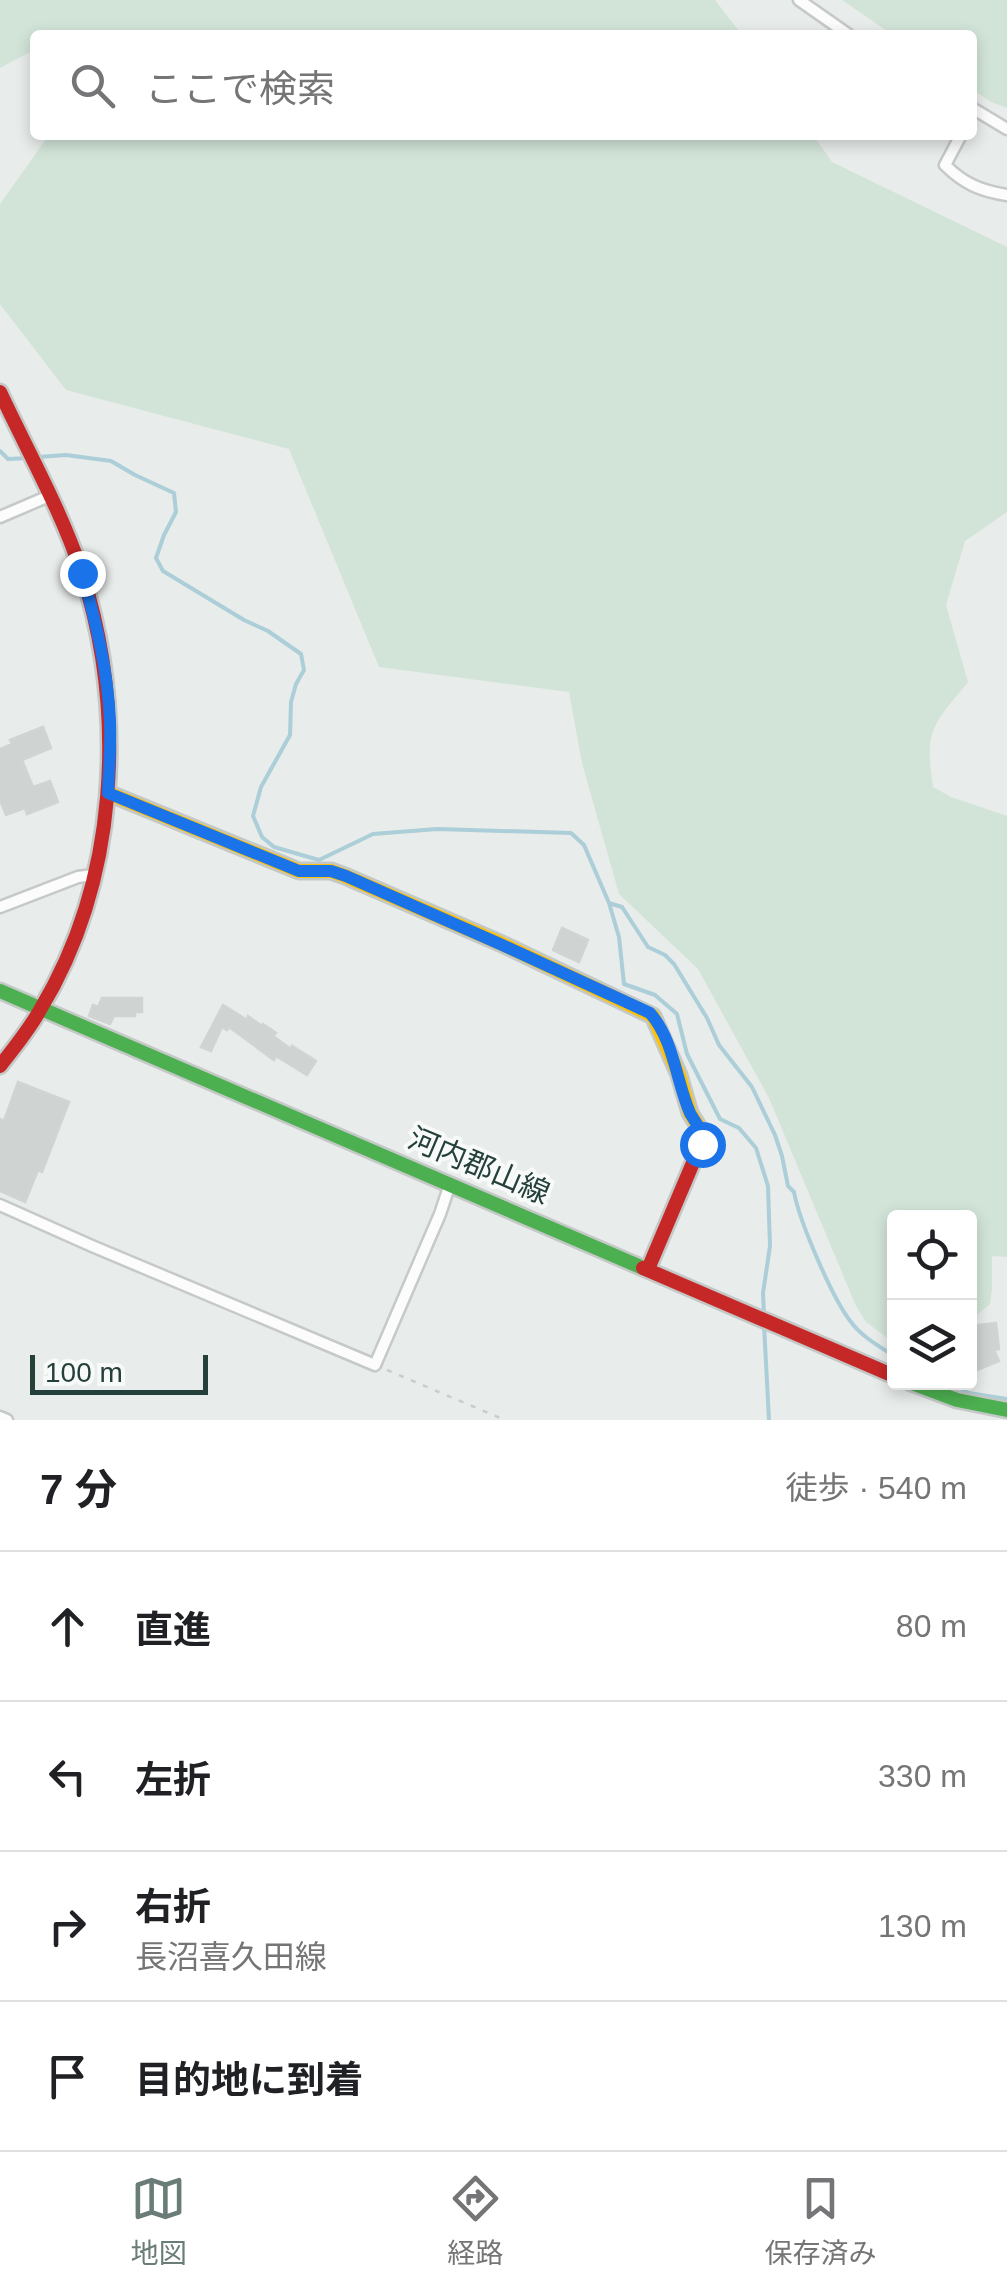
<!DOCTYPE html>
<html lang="ja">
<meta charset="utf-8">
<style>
body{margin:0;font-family:Arial,"Noto Sans JP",sans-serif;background:#f2f2f2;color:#202124}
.controls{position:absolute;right:30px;bottom:30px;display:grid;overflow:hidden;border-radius:10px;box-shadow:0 5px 15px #0003}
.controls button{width:90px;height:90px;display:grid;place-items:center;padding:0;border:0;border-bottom:2px solid #e0e0e0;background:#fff;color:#202124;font:50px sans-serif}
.scale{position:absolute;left:30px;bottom:25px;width:178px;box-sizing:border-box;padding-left:10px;border:5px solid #25403b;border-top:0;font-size:28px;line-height:35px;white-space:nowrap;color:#25403b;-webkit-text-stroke:8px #f7faf9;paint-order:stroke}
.stop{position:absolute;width:30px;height:30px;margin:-22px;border:8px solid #1a73e8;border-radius:50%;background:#fff}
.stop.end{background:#1a73e8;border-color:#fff;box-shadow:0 2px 10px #0008}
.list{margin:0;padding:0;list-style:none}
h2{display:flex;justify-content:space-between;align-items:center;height:130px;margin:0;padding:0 40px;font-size:42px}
h2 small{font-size:32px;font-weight:400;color:#757577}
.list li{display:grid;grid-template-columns:65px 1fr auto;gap:30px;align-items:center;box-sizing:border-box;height:150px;padding:0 40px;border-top:2px solid #e0e0e0}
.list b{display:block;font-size:38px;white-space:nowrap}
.list p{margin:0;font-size:32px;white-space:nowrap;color:#757577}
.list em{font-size:32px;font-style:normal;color:#757577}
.icon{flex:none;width:55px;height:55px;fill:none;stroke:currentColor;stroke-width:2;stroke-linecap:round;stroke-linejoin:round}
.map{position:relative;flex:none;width:1007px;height:1420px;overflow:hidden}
.search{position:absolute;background:#fff;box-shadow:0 5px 15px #0003;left:30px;right:30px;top:30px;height:110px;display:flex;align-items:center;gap:25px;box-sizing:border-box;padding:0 35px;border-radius:10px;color:#757577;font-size:38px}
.sheet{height:730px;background:#fff}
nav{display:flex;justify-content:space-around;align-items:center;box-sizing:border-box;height:140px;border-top:2px solid #e0e0e0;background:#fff;font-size:28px;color:#757577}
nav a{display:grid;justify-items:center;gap:5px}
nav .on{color:#697c78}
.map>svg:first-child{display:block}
.green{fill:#d2e4d8}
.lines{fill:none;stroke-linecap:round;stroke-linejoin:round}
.stream{stroke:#abced8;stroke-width:4}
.building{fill:#cfd3d2;stroke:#d0d5d3;stroke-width:2.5}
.street-casing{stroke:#c5c9c7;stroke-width:15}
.fast-casing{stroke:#c4c9c8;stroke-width:19}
.slow-casing{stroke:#c4c9c8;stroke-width:19}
.jam-casing{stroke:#c4c9c8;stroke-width:19}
.path{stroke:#c6cecc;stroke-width:2.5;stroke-dasharray:5 8;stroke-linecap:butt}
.street{stroke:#fcfcfc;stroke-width:10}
.fast{stroke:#4caf50;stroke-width:14}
.slow{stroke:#ffc107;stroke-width:14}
.jam{stroke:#c62828;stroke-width:14}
.route{stroke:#1a73e8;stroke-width:12}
.labels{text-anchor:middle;stroke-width:8;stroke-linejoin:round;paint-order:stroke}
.street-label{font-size:30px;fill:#25403b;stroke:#f7faf9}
</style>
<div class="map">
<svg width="1007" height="1420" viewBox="0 0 1007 1420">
<rect width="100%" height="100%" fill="#e8ecea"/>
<!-- green -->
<path class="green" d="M0 0H715L742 35H35V54L30 52 0 68Z
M842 0H1007V108L991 102 972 89V35H893Z
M49 135H813L832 162 1007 247V512L965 541 946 605 968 682C933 725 924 729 933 787L951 797 1007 816V1257L992 1256V1289L990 1304 970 1321V1218H894V1343L866 1322 856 1306 769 1098 698 969 619 894 582 763 569 692 379 667 289 449 66 390 0 304V204Z"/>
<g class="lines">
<!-- stream -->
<path class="stream" d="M0 451 8 459 29 458
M38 457 66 455 111 461 135 475 174 493 176 512 164 535 156 558 163 571 244 620 268 631 301 654 304 670 296 684 291 702 290 735 261 787 253 816 262 837 274 847 319 860 373 834 437 829 571 833 584 845 609 903 619 937 624 984 655 995 677 1014 687 1054 720 1119 739 1128 756 1148 768 1186 770 1246 763 1293 764 1315
M609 903 622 907 648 947 665 955 674 964 707 1018 719 1045 752 1087 775 1135 782 1156 788 1186 794 1192C799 1220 832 1298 851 1322 862 1337 879 1346 894 1356
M764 1325 769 1420
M948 1382 969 1393 1007 1399"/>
</g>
<!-- building -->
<path class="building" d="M43 727 51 748 22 760 33 787 50 781 58 802 27 814 25 808 6 815 0 800V749L12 744 10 740Z
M562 928 588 940 579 962 553 950Z
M102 998H142V1012H135V1016H114L110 1024 89 1016 93 1005 98 1007Z
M223 1005 247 1020 248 1016 262 1026 263 1024 276 1033 273 1036 291 1049 292 1046 316 1061 307 1075 276 1056 274 1060 229 1027 227 1030 222 1027 211 1051 201 1047Z
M18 1082 69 1102 42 1172 38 1170 25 1202 0 1191V1119L4 1121Z
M996 1323 999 1349 994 1350 999 1361 970 1373V1326Z"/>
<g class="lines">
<defs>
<path id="street" d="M799 0 849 35
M972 108 1007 129
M961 135 945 165C964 184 981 191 1007 195
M0 517 49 496
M0 907 78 877 93 875
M0 1205 92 1246 375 1365 440 1214 450 1184
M0 1417 7 1420"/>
<path id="fast" d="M0 991 643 1268
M909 1382 957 1400 1007 1410"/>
<path id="slow" d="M108 793 299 871H331L345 876 500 943 653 1016 679 1075 690 1113 703 1134 698 1151"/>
<path id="jam" d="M0 392C28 452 61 510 82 573 127 715 118 881 40 1010 29 1030 14 1048 0 1066
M643 1268 894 1376
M648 1269 698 1151"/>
</defs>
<!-- street casing -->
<use href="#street" class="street-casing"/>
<!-- fast casing -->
<use href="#fast" class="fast-casing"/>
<!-- slow casing -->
<use href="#slow" class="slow-casing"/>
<!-- jam casing -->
<use href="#jam" class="jam-casing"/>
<!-- path -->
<path class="path" d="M387 1370 505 1420"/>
<!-- street -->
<use href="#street" class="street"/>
<!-- fast -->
<use href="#fast" class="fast"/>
<!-- slow -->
<use href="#slow" class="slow"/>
<!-- jam -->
<use href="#jam" class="jam"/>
</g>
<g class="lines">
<!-- route -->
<path class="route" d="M82 573C96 622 108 671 110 722 111 745 109 770 108 793L299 871H331L346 876 500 944 650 1013C674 1040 676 1081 690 1113 694 1120 699 1127 703 1134L702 1144"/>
</g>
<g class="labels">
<!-- street labels -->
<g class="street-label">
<text transform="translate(479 1166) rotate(23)" y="10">河内郡山線</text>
</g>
</g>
</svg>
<div class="controls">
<button><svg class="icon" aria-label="locate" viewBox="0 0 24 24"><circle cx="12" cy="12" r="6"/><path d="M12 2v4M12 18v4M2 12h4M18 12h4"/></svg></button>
<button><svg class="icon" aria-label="layers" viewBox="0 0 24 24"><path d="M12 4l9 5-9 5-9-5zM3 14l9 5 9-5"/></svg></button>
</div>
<div class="scale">100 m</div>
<div class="stop" style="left:702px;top:1144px"></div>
<div class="stop end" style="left:82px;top:573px"></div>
<div class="search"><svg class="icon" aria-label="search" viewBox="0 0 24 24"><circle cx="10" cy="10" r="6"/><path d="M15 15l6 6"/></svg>ここで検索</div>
</div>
<section class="sheet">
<h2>7 分<small>徒歩 · 540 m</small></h2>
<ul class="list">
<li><svg class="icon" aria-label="ahead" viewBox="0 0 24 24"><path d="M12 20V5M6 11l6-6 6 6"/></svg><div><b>直進</b></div><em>80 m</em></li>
<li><svg class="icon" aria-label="left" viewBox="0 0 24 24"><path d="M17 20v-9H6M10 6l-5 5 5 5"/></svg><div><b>左折</b></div><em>330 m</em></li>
<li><svg class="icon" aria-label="right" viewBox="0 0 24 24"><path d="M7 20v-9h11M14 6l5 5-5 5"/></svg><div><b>右折</b><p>長沼喜久田線</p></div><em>130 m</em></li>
<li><svg class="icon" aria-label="arrive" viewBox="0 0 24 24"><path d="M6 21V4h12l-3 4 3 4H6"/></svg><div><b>目的地に到着</b></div></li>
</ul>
</section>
<nav>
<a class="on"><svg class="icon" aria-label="map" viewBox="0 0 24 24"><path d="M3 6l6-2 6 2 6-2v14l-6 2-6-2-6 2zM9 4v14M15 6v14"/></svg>地図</a>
<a><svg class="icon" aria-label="directions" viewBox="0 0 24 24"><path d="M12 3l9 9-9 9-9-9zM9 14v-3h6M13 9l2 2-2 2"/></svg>経路</a>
<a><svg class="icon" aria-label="saved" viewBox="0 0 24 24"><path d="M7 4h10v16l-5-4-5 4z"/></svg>保存済み</a>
</nav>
